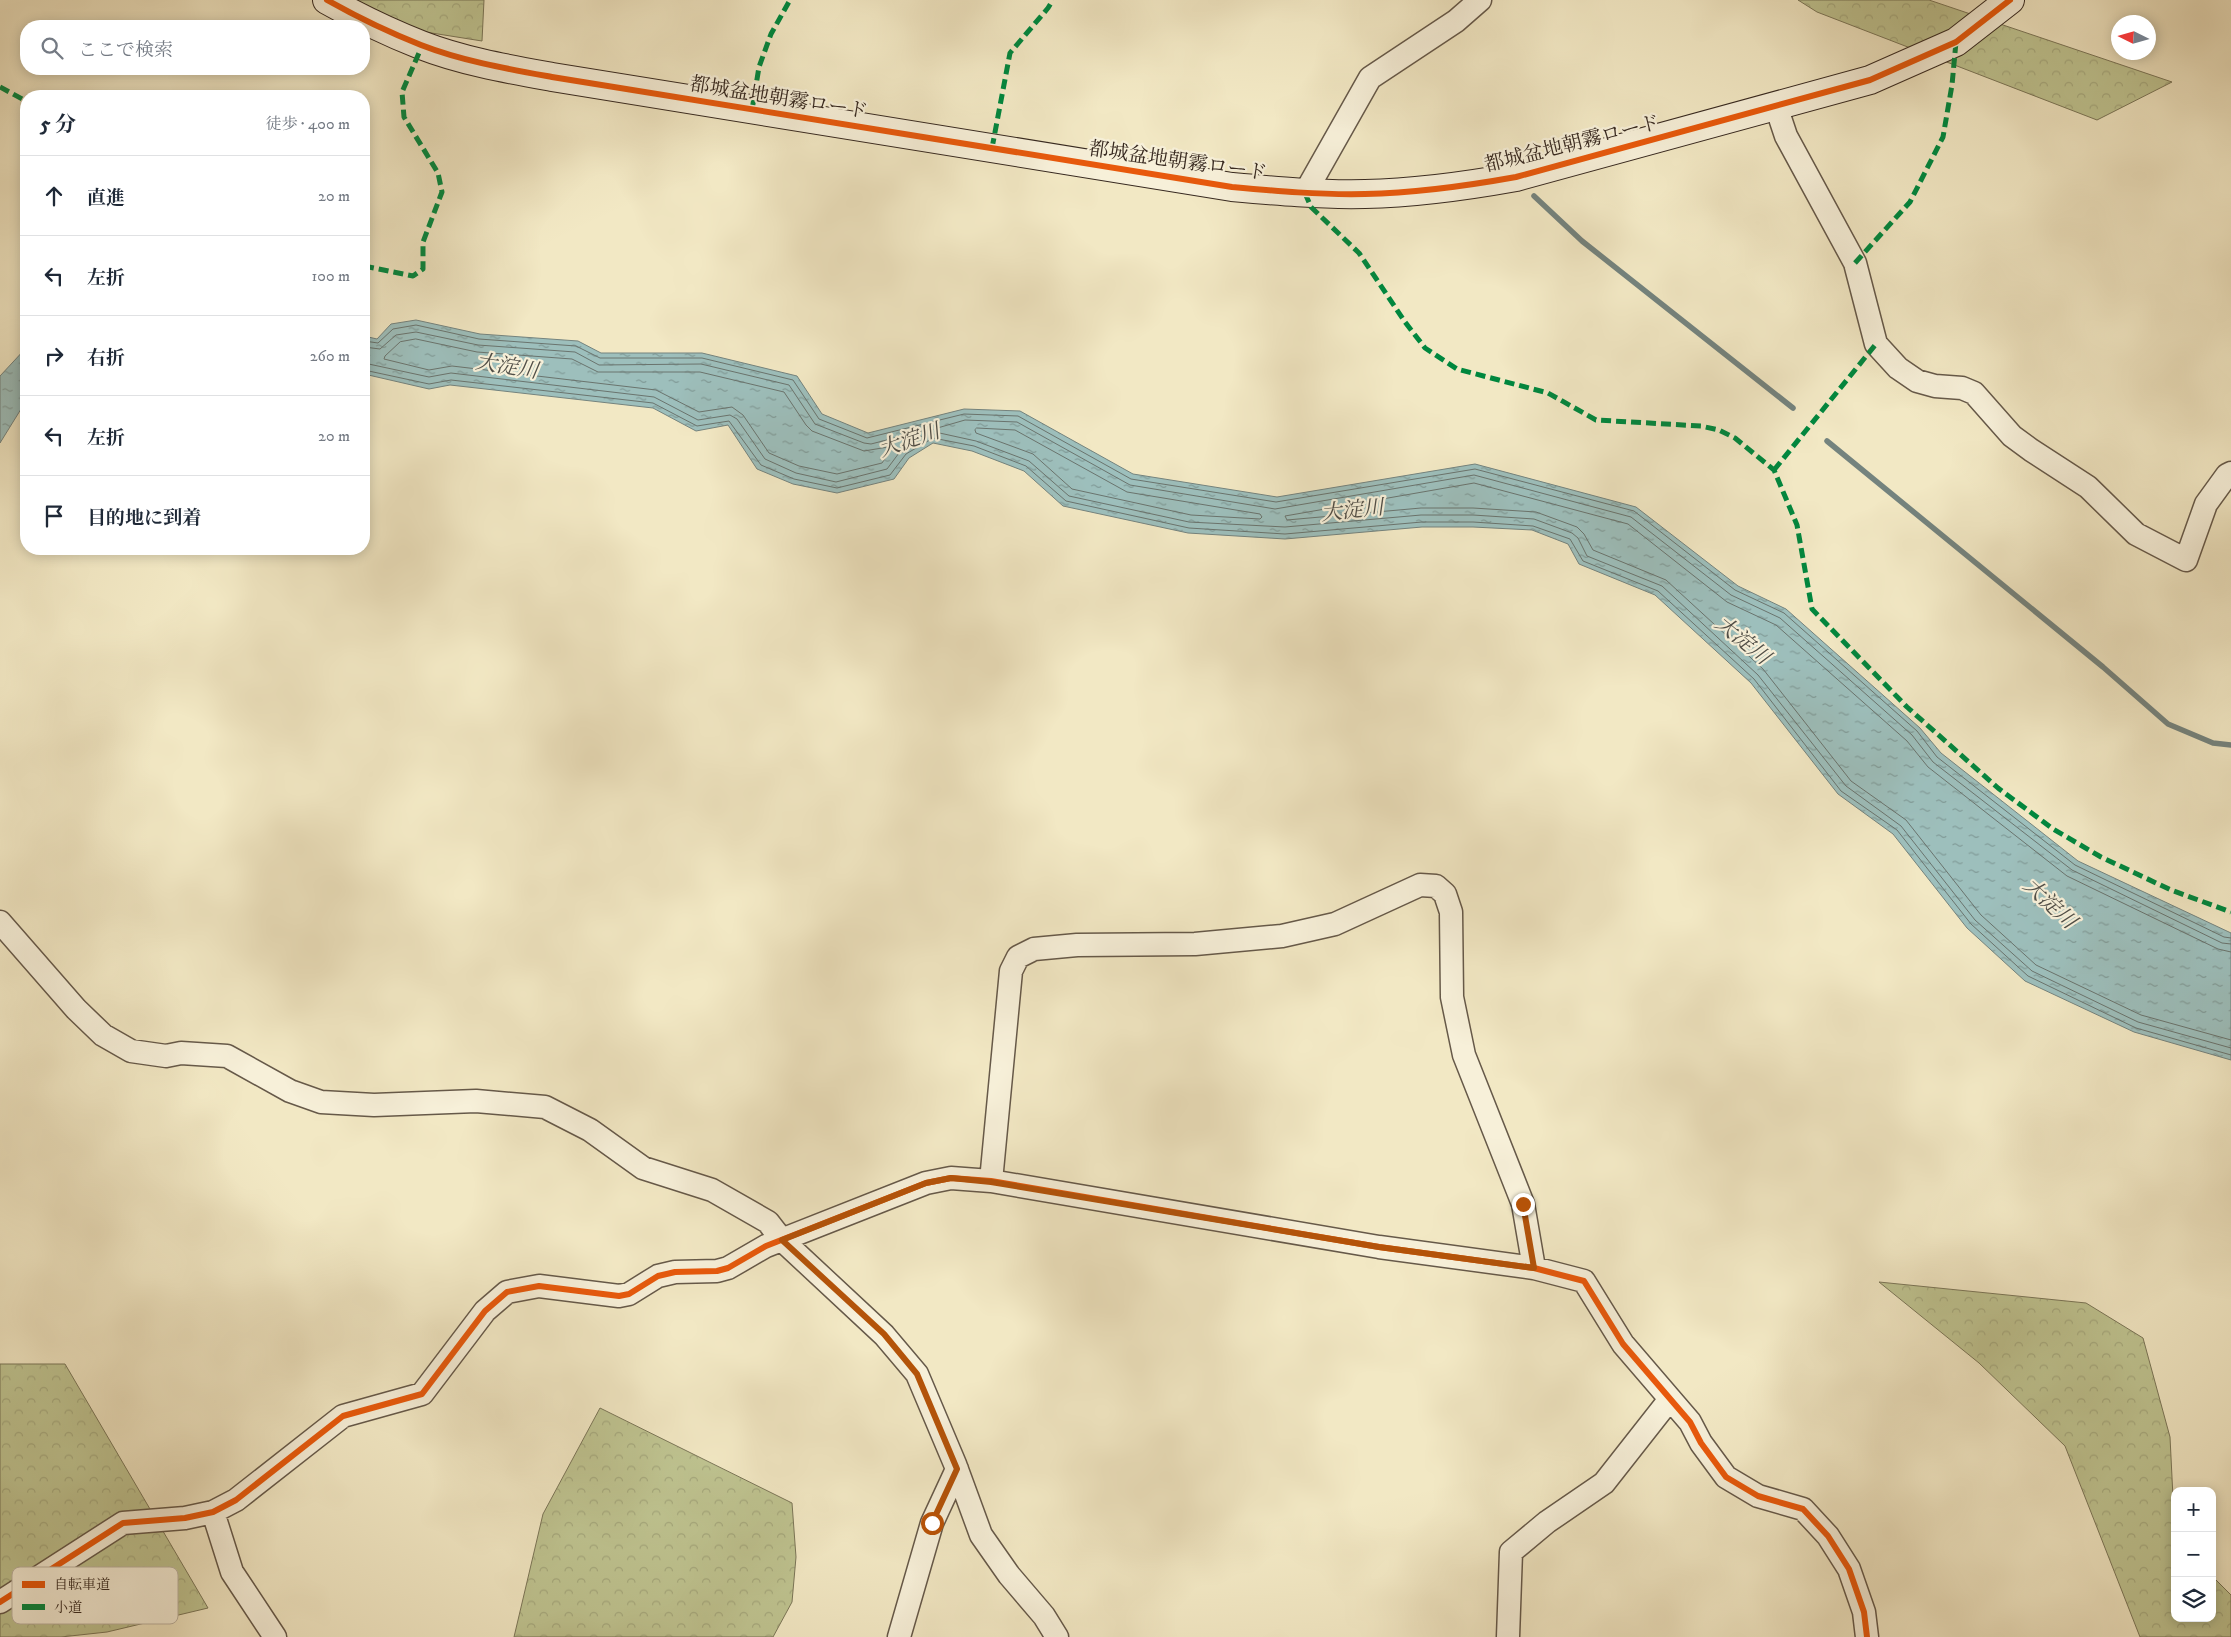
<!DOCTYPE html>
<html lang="ja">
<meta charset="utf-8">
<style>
body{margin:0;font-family:"IM FELL DW Pica","Noto Serif JP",serif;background:#f6f6f7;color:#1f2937}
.controls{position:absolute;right:15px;bottom:15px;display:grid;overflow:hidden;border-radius:10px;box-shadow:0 2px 12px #0003}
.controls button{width:45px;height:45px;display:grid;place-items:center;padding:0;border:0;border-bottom:1px solid #e0e1e3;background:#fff;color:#1f2937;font:25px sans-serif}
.compass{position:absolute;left:2111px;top:15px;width:45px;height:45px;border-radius:50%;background:#fff;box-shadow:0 2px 12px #0003;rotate:275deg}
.stop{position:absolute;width:15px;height:15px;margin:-11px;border:4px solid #b45309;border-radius:50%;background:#fff}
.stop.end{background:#b45309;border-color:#fff;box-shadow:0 1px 5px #0008}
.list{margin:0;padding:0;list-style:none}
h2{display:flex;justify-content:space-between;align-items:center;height:65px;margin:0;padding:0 20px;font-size:21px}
h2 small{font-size:16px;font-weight:400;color:#747a83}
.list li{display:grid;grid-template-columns:32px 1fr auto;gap:15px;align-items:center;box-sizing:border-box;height:80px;padding:0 20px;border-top:1px solid #e0e1e3}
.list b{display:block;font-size:19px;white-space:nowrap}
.list em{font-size:16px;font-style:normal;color:#747a83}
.icon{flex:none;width:28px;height:28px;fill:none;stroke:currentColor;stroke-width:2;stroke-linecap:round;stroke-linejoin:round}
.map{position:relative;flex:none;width:2231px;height:1637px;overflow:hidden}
.search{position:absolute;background:#fff;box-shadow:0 2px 12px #0003;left:20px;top:20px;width:350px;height:55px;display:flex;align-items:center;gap:12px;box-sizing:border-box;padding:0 18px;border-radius:20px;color:#747a83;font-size:19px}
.panel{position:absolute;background:#fff;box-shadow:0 2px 12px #0003;left:20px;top:90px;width:350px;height:465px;border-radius:20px}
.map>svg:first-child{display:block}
.forest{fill:url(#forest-crowns);stroke:#7b7658}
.water{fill:url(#water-ripples);stroke:#74837e}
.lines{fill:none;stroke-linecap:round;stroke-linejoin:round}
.shore{stroke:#6a746e;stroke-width:1}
.stream{stroke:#74837e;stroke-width:5.5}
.street-casing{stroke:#665949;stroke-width:25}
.secondary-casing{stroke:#372920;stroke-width:30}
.street{stroke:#f7f0d9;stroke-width:22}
.secondary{stroke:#f7f0d9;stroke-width:28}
.quiet{stroke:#00873e;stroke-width:5;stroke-dasharray:10 5;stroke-linecap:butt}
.cycleway-casing{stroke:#f7f0d9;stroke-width:9}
.cycleway{stroke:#e8590c;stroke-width:6}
.route{stroke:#b45309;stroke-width:6}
.labels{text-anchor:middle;stroke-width:4.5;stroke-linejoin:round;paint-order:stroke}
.street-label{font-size:20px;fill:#372920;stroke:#f7f0d9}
.water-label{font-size:21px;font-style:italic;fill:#504e47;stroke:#f7f0d9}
.key{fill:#f7f0d9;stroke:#bdb4a2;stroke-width:1}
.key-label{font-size:14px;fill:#372920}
</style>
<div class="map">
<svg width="2231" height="1637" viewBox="0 0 2231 1637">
<defs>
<pattern id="forest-crowns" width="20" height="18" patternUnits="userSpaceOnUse" patternTransform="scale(1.25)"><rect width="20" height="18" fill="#bfc491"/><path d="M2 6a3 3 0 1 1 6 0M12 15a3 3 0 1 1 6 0" fill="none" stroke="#a5a87d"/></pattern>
<pattern id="water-ripples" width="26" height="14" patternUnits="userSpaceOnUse" patternTransform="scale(1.25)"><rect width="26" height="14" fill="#9dbfbc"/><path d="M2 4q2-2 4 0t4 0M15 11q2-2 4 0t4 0" fill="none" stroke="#819b98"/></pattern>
</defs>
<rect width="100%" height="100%" fill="#f2e8c4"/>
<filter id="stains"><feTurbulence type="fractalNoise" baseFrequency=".004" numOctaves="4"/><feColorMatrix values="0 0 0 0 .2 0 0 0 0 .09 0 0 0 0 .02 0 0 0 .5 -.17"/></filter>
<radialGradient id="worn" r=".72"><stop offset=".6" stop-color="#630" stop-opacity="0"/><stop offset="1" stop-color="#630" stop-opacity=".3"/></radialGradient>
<!-- forest -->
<path class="forest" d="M344 0H484L482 41 419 31Z
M1798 0H1929L2172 82 2097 120 1817 12Z
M1879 1282 2086 1303 2143 1338 2170 1437 2175 1538V1618H2212V1576L2231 1595V1637H2140L2065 1446 1979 1363Z
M0 1364H65L208 1608 107 1632 61 1637H0Z
M600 1408 792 1503 796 1557 792 1602 773 1637H514L543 1514Z"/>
<!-- water -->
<path class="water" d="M416 320 480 334 578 341 601 353H702L797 376 822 414 868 433 964 409 1020 411 1133 474 1277 497 1475 464 1636 507 1738 586 1786 609 1920 728 1941 753 2078 861 2231 933V1060L2134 1032 2025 981 1967 928 1893 834 1838 794 1751 683 1655 595 1579 564 1568 544 1532 530 1473 527H1422L1285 539 1188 533 1063 506 1024 471 972 451 933 443 909 458 894 479 837 493 793 484 757 469 728 425 696 431 653 408 450 385 429 389 364 374V336L377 339 391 324Z
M26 348V401L0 443V376Z"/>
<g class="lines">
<!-- shore -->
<path class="shore" d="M416 339 477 352 572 359 598 372H700L784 392 806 425 812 431 864 451 888 447 891 450 882 463 837 474 799 466 769 453 743 415 732 407 699 412 656 390 452 366 429 370 384 359 385 356 400 342Z
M364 341 378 343 393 329 416 325 479 339 576 346 600 358H702L793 380 819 419 867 438 964 414 1018 416 1131 479 1276 502 1475 469 1634 511 1735 590 1784 613 1917 731 1937 757 2075 865 2224 937 2231 938
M364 347 380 349 396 335 416 332 478 345 575 352 599 365 701 364 789 385 815 424 864 443 871 444 922 431 925 434 902 449 887 469 836 482 796 473 765 459 737 419 730 415 698 420 654 397 451 373 429 377 364 363
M364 370 429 384 451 380 653 403 697 426 729 421 761 465 794 479 837 488 890 475 906 454 933 438 974 446 1026 466 1066 501 1189 528 1285 534 1422 522H1473L1533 526 1570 539 1583 561 1658 591 1754 679 1841 791 1897 830 1971 924 2028 976 2136 1028 2231 1055
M977 428 1015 430 1127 492 1260 514 1262 517 1260 519 1191 515 1072 489 1033 454 976 433 975 430Z
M2231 944 2222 943 2072 870 1933 762 1912 735 1780 618 1731 595 1631 517 1474 475 1275 509 1130 485 1017 422 965 420 934 429 935 432 976 441 1029 461 1069 496 1189 522 1285 527 1421 515H1473L1534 519 1572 533 1578 538 1587 556 1662 586 1758 675 1846 786 1901 826 1975 920 2032 971 2138 1022 2231 1048
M2231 952 2218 949 2067 876 1928 767 1907 741 1776 625 1727 602 1628 524 1474 483 1285 516 1287 520 1421 508H1473L1536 512 1577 527 1584 534 1593 550 1666 580 1763 669 1851 781 1906 820 1981 915 2036 965 2141 1015 2231 1040"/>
<!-- stream -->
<path class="stream" d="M1534 196 1582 241 1793 408
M1827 441 2103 667 2168 724 2213 743 2231 745"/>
<defs>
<path id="street" d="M1776 106 1786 136 1855 263 1876 344 1898 368 1917 381 1935 386 1962 388 1974 393 2012 436 2031 450 2088 487 2136 534 2186 560 2206 504 2227 475 2231 473
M1305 193 1370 78 1456 21 1480 0
M0 922 76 1009 103 1035 131 1051 166 1056 181 1053 227 1056 290 1091 321 1102 374 1105 476 1101 545 1107 590 1130 643 1168 712 1190 768 1222 782 1240 884 1335 917 1374 955 1464 981 1535 1009 1575 1044 1616 1057 1637
M991 1181 1011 971 1018 957 1034 949 1077 945 1195 944 1282 936 1335 924 1420 885 1436 886 1445 894 1451 912 1452 997 1464 1055 1523 1204 1534 1268
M213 1512 232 1572 275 1637
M0 1602 123 1523 185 1518 213 1512 236 1500 343 1416 422 1394 485 1311 507 1292 539 1286 619 1296 629 1294 658 1276 675 1272 717 1271 728 1268 766 1246 926 1183 951 1178 991 1181 1379 1247 1534 1268 1584 1281 1623 1344 1690 1422 1701 1443 1726 1477 1758 1496 1803 1509 1828 1536 1849 1569 1864 1612 1867 1637
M899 1637 932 1523 957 1469
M1508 1637 1511 1552 1547 1522 1604 1483 1670 1399"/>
<path id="secondary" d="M327 0C357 17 388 32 421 45 462 61 508 69 552 77L1232 187C1276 191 1320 195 1365 194 1416 193 1466 186 1516 177L1870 80 1956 42 2010 0"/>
</defs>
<!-- street casing -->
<use href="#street" class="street-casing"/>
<!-- secondary casing -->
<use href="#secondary" class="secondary-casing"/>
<!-- street -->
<use href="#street" class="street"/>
<!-- secondary -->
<use href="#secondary" class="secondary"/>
<!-- quiet -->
<path class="quiet" d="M0 87 26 101
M752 110 759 67 771 34 790 0
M992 148 1010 53 1048 8 1053 0
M1305 193 1311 207 1359 253 1405 322 1425 348 1457 369 1548 393 1596 420 1701 426 1719 430 1735 438 1774 470 1797 525 1812 609 1907 707 1998 788 2053 829 2101 857 2171 890 2231 912
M1855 263 1910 202 1943 137 1952 85 1956 42
M364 266 413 276 423 269V242L442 192 438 173 404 117 402 92 422 46
M1774 470 1876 344"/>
<defs>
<path id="cycleway" d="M327 0C357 17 388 32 421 45 462 61 508 69 552 77L1232 187C1276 191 1320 195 1365 194 1416 193 1466 186 1516 177L1870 80 1956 42 2010 0
M0 1602 123 1523 185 1518 213 1512 236 1500 343 1416 422 1394 485 1311 507 1292 539 1286 619 1296 629 1294 658 1276 675 1272 717 1271 728 1268 766 1246 926 1183 951 1178 991 1181 1379 1247 1534 1268 1584 1281 1623 1344 1690 1422 1701 1443 1726 1477 1758 1496 1803 1509 1828 1536 1849 1569 1864 1612 1867 1637"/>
</defs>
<!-- cycleway casing -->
<use href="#cycleway" class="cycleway-casing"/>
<!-- cycleway -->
<use href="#cycleway" class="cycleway"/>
</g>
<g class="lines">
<!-- route -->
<path class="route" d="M932 1523 957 1469 917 1374 884 1334 782 1240 926 1183 951 1178 991 1182 1379 1247 1534 1268 1523 1204"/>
</g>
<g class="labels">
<!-- street labels -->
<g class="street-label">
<text transform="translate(779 97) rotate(9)" y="7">都城盆地朝霧ロード</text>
<text transform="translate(1572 143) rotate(-14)" y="7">都城盆地朝霧ロード</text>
<text transform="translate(1178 160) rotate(8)" y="7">都城盆地朝霧ロード</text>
</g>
<!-- water labels -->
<g class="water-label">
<text transform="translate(507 366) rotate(9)" y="7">大淀川</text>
<text transform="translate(909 440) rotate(-19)" y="7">大淀川</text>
<text transform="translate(1352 510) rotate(-6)" y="7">大淀川</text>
<text transform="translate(1743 640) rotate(39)" y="7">大淀川</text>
<text transform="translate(2050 903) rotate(43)" y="7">大淀川</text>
</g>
</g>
<!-- legend -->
<rect x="12" y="1567" width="166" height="57" rx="8" class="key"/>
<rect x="22" y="1581" width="23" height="7" fill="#e8590c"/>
<rect x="22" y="1604" width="23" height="6" fill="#00873e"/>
<g class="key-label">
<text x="54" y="1589">自転車道</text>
<text x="54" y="1612">小道</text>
</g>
<rect width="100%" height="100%" filter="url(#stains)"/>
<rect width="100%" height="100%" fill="url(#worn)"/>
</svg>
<div class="controls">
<button>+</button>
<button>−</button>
<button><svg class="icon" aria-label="layers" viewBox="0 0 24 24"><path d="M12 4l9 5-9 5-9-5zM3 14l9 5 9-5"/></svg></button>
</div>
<svg class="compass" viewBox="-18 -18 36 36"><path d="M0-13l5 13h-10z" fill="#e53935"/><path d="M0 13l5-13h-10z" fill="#747a83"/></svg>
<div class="stop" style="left:932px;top:1523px"></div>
<div class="stop end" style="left:1523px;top:1204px"></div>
<div class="search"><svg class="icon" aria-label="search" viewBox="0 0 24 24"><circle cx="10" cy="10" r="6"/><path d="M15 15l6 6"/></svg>ここで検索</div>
<section class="panel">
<h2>5 分<small>徒歩 · 400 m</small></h2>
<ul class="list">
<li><svg class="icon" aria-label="ahead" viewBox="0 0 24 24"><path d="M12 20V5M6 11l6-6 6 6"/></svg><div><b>直進</b></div><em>20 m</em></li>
<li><svg class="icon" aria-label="left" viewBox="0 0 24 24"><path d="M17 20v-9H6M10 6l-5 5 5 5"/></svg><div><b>左折</b></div><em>100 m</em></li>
<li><svg class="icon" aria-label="right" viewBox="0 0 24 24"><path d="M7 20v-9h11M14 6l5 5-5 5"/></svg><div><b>右折</b></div><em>260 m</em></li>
<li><svg class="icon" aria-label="left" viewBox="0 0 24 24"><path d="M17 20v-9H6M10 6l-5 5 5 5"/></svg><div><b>左折</b></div><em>20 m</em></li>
<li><svg class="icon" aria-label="arrive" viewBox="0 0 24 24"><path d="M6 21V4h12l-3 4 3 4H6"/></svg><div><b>目的地に到着</b></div></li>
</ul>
</section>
</div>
